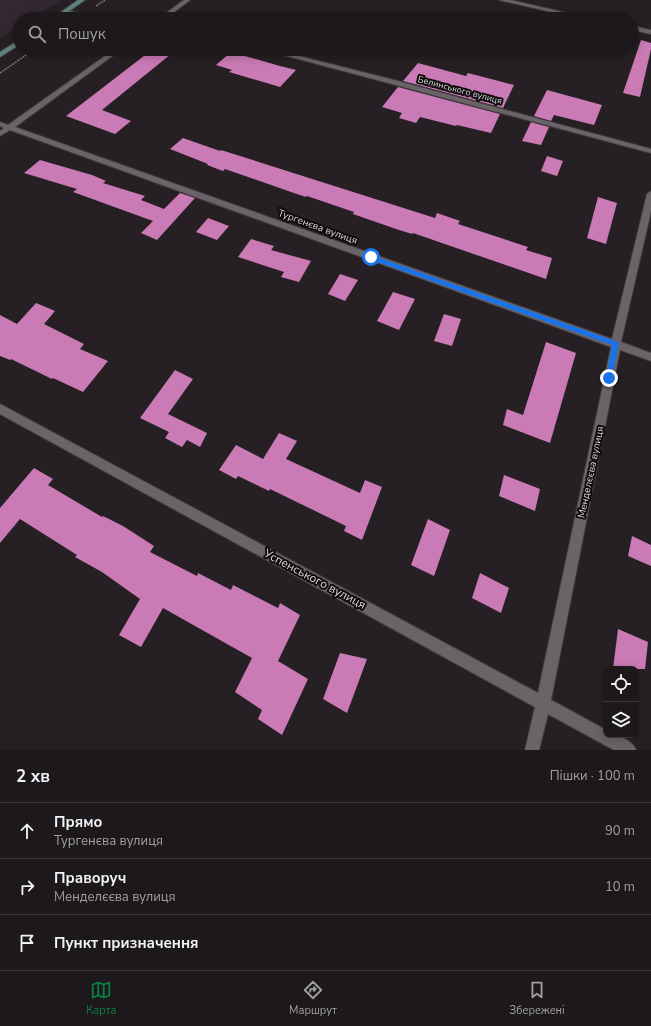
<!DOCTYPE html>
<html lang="uk">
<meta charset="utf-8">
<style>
body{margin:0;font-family:"Nunito Sans",sans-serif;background:#292528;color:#f1f3f6}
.controls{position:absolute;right:12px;bottom:12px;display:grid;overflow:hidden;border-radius:8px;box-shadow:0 2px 10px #0003}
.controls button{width:36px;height:36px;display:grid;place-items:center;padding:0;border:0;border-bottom:1px solid #3a373a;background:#1c181b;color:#f1f3f6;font:20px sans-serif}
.stop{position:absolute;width:12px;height:12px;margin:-9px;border:3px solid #1a73e8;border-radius:50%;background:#fff}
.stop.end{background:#1a73e8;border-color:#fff;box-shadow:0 1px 4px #0008}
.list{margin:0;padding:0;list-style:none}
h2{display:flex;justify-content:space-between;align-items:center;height:52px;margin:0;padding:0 16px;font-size:17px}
h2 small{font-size:13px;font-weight:400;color:#a0a0a3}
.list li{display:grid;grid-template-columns:26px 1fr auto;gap:12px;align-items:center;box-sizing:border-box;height:56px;padding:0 16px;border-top:1px solid #3a373a}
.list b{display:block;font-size:15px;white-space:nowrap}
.list p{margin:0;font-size:13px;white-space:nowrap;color:#a0a0a3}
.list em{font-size:13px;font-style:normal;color:#a0a0a3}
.icon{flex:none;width:22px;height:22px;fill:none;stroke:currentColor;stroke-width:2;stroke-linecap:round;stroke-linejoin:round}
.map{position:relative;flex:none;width:651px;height:750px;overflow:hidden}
.search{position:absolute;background:#1c181b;box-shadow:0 2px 10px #0003;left:12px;right:12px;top:12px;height:44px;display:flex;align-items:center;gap:10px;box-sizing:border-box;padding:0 14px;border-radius:22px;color:#a0a0a3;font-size:15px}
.sheet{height:220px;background:#1c181b}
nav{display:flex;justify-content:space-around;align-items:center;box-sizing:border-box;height:56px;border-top:1px solid #3a373a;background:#1c181b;font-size:11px;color:#a0a0a3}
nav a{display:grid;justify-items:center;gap:2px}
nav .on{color:#0b8043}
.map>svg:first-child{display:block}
.built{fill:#332830}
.building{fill:#ca7ab4}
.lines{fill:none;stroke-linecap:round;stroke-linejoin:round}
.street-casing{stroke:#413c3f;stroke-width:2}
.secondary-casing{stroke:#413c3f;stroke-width:2}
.path{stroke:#7c777b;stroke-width:1.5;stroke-dasharray:2 1;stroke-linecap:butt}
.street{fill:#6a6368;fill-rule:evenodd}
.secondary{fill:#5e847b;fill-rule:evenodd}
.route{fill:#1a73e8}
.labels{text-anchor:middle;stroke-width:4;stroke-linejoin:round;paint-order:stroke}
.far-street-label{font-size:9px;fill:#dedadd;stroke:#0d0a0c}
.street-label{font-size:10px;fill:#dedadd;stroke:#0d0a0c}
.near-street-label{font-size:12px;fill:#dedadd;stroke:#0d0a0c}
</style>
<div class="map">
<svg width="651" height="750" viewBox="0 0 651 750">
<rect width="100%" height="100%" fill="#262024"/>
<!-- built -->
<path class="built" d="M0 0H61L31 19H19V27L0 39Z"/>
<!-- building -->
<path class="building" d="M641 40 651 43V49L640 97 623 93Z
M153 49H167L171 54 102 110 131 121 115 134 66 116Z
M231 52 280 66 296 70 280 87 229 72 232 70 216 65Z
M418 63 466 76 468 73 514 85 503 108 403 81Z
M398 87 500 114 491 133 457 125 456 126 420 117 416 123 399 118 402 113 382 107Z
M547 90 602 105 594 125 554 115 551 121 534 116Z
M531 122 549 127 541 145 522 141Z
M183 138 220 151 221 150 435 218 437 213 460 221 458 224 528 247 526 250 552 258 546 279 413 233 412 234 396 229 353 214 354 212 307 196 306 197 291 192 225 169 223 171 207 165 208 164 170 149Z
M547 156 563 161 557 176 541 171Z
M40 160 92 175 106 181 103 183 145 196 141 200 164 209 180 193 195 198 157 240 141 233 153 221 73 192 77 189 24 173Z
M598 197 617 203 606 244 587 238Z
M208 218 229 226 217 240 196 232Z
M251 239 274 246 271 250 311 261 299 282 281 277 284 272 238 257Z
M340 274 358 280 345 301 328 294Z
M393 292 415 299 399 330 377 321Z
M36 303 55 311 44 324 84 344 80 349 108 361 83 392 53 378 52 379 11 359 10 360 0 356V315L17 324Z
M444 314 461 319 452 346 434 341Z
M546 342 576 353 550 443 503 425 507 409 523 415Z
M175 370 193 379 168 414 207 433 200 447 187 440 182 447 165 438 169 432 140 418Z
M279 433 297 441 286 459 360 493 365 480 382 487 362 540 344 531 346 526 270 489 269 491 238 476 236 479 219 470 236 445 263 459Z
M34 468 53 479 48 485 102 517 103 516 123 526 154 546 150 552 197 576 198 573 231 590 233 585 278 608 280 603 300 615 278 661 308 679 282 735 258 719 262 710 235 692 252 658 163 608 141 647 119 635 140 599 102 572 75 557 77 555 20 519 0 543V508Z
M504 475 540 489 535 511 499 496Z
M428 519 450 530 434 576 411 565Z
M632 536 651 545V566L628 556Z
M480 573 509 588 501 613 472 598Z
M618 629 648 642 645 669H613Z
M340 653 367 659 347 713 323 699Z"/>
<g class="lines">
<defs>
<path id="street" d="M184 0H190L165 19H158Z
M499 0H510L593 19H582Z
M65 10 99 17 102 19H91L63 13 62 12Z
M632 26 651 30V34L632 30Z
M115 49H122L15 127 612 339 647 194 651 191V211L621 342 651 353V361L620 350 551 700 606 730V735C617 735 632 739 636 750H614L548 714 539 750H525L535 707 0 414V404L538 693 611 347 10 130 0 136V131L4 128 0 126V122L8 125Z
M261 49H271L394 80 651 149V153Z"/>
<path id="secondary" d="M78 0H85L58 19H51Z
M19 40V45L0 57V52Z"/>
</defs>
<!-- street casing -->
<use href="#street" class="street-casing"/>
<!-- secondary casing -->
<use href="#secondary" class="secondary-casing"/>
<!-- path -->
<path class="path" d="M96 6 105 0
M243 49 253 51
M0 73 35 49"/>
<!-- street -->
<use href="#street" class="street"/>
<!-- secondary -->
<use href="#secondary" class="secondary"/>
</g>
<!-- route -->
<path class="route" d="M371 255 618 342 619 344 611 380H607L606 378 612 345 369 259V257Z"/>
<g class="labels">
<!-- far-street labels -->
<g class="far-street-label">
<text transform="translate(460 90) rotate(15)" y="3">Белинського вулиця</text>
</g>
<!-- street labels -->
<g class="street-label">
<text transform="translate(318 226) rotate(20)" y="4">Тургенєва вулиця</text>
<text transform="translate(590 472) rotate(-78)" y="4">Менделєєва вулиця</text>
</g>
<!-- near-street labels -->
<g class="near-street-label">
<text transform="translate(315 579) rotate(28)" y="4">Успенського вулиця</text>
</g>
</g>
</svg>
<div class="controls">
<button><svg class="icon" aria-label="locate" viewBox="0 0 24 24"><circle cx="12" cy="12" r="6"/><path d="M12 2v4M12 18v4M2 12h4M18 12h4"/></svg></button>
<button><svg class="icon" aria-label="layers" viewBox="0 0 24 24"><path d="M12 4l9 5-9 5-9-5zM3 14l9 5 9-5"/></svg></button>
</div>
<div class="stop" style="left:371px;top:257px"></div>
<div class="stop end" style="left:609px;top:378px"></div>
<div class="search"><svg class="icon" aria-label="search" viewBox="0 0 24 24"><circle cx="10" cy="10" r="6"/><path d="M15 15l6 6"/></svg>Пошук</div>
</div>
<section class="sheet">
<h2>2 хв<small>Пішки · 100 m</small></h2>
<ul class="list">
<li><svg class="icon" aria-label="ahead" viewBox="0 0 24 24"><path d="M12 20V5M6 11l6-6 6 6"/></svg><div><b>Прямо</b><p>Тургенєва вулиця</p></div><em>90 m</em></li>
<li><svg class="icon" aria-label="right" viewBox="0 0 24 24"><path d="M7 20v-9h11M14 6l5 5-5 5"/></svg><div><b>Праворуч</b><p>Менделєєва вулиця</p></div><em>10 m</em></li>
<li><svg class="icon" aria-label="arrive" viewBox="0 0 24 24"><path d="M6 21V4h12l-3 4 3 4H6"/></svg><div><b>Пункт призначення</b></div></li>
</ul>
</section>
<nav>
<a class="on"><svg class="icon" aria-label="map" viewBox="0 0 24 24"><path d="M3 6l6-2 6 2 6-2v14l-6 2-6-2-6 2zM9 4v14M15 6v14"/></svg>Карта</a>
<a><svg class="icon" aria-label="directions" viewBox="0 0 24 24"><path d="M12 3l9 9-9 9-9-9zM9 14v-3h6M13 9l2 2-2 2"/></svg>Маршрут</a>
<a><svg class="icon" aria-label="saved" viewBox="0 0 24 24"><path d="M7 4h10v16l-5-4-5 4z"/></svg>Збережені</a>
</nav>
